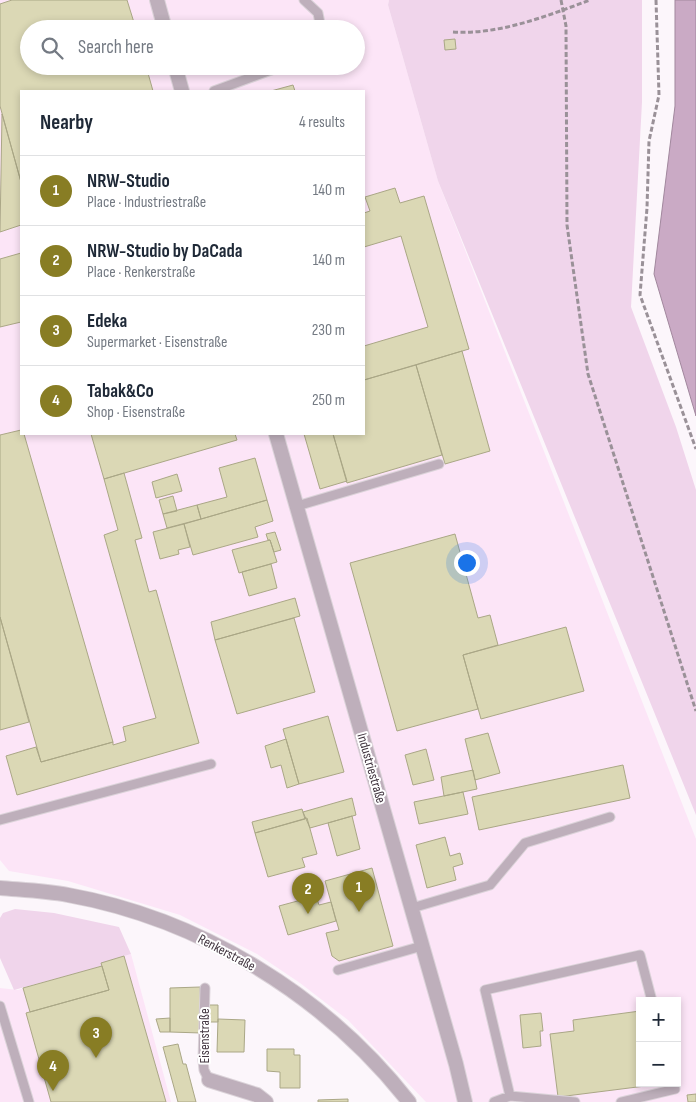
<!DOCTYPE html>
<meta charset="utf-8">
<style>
body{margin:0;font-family:"Sofia Sans Condensed",sans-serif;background:#f2f2f3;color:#1f2937}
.controls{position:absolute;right:15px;bottom:15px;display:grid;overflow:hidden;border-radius:0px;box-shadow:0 2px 8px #0003}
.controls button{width:45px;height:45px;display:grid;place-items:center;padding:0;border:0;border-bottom:1px solid #e0e1e3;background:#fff;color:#1f2937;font:25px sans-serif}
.you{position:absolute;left:466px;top:562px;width:18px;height:18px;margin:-12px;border:4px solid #fff;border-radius:50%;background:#1a73e8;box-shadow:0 0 0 8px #1a73e833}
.badge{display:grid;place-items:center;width:32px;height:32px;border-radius:50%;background:#887d24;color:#fff;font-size:16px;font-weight:700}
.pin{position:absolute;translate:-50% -41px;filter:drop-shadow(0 1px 2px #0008)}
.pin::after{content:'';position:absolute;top:26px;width:18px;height:15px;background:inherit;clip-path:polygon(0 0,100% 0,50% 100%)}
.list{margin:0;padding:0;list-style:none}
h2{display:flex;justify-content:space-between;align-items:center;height:65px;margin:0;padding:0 20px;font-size:21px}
h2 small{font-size:16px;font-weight:400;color:#747a83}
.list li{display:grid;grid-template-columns:32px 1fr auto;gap:15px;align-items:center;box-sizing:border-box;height:70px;padding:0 20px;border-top:1px solid #e0e1e3}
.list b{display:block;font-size:19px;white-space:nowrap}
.list p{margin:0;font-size:16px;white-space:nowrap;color:#747a83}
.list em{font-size:16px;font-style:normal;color:#747a83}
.icon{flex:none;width:28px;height:28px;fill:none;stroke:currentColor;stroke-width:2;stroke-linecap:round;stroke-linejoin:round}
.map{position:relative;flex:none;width:696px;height:1102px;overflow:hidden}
.search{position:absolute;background:#fff;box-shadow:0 2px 8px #0003;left:20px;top:20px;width:345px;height:55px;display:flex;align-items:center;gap:12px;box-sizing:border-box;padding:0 18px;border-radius:28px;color:#747a83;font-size:19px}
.panel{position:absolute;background:#fff;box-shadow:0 2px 8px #0003;left:20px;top:90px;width:345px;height:345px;border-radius:0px}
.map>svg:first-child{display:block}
.built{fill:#fce5f7;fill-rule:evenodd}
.green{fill:#f0d5eb}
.water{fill:#caaac5;stroke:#a1879d}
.building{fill:#dbd8b5;stroke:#aaa786}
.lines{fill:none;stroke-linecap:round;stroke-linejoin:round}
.service-casing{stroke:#dbd3d9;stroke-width:11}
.minor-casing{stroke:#dbd3d9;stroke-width:16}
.tertiary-casing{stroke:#dbd3d9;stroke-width:16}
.path{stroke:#9a9198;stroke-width:3;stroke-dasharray:5 2.5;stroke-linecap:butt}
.service{stroke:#beafbb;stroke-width:9}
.minor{stroke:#beafbb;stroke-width:14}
.tertiary{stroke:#beafbb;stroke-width:14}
.labels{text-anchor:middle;stroke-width:4;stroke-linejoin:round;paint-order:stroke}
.street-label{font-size:14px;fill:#423640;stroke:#fff}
</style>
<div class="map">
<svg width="696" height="1102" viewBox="0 0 696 1102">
<rect width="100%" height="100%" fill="#fcf6fb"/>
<!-- built -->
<path class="built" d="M0 0H389L388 5 438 181 696 839V1102H426L348 1020 300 983 257 954 180 915 68 881 9 871 0 860ZM29 29H356V66H29ZM21 91H364V434H21ZM640 1001H677V1083H640Z
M131 954 171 1102H0V988L18 990Z"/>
<!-- green -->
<path class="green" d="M389 0H642V102L631 307 676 427 696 490V815L438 181 388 5Z
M15 909 54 913 119 927 131 954 101 963 102 966 14 990 0 958V918L3 913Z"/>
<!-- water -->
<path class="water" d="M675 0H696V416L654 274 675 106Z"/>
<!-- building -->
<path class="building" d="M12 0H127L136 29H29V66H146L153 91H21V182L0 106V4Z
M455 39 456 49 445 50 444 40Z
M293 85 295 91H271Z
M2 114 21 182V225L0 232Z
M395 188 400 203 424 196 469 349 364 380V346L428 327 401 236 364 247V213L370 211 365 197Z
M21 253V322L0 327V259Z
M462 351 490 451 445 464 416 365Z
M416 365 442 455 347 483 333 434H364V380Z
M21 430V434H24L113 742 41 762 0 617V435Z
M91 434H235L237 440 104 479Z
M304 434H333L347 481 320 489Z
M255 458 267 500 201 519 197 505 227 497 219 468Z
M124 473 142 538 135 540 149 592 156 590 199 743 17 795 6 756 36 747 41 762 113 742V745L126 741 123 727 156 718 104 535 118 530 104 479Z
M177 474 182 491 156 498 152 482Z
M173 496 177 511 163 514 159 500Z
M267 500 273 521 255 527 258 537 193 555 184 524Z
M197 505 201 519 167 528 163 514Z
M184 524 190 547 178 550 179 554 160 559 153 532Z
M275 532 281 550 274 552 270 540H268L266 534Z
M455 534 478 618 490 615 498 645 463 655 478 709 397 731 350 563Z
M270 540 277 562 239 573 232 550Z
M271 564 277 588 249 596 242 572Z
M295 598 300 616 215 640 211 622Z
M0 617 29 722 0 730Z
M294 618 315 692 237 714 215 640Z
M566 627 584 691 481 719 463 655Z
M328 716 344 772 299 784 283 729Z
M488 733 500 773 475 780 465 739Z
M286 739 299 784 287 788 281 765 271 768 265 746Z
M426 749 434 780 413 785 405 755Z
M623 765 630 798 479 830 472 797Z
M473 770 477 789 444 796 441 777Z
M463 792 468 814 419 824 414 802Z
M352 798 356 815 310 828 303 812Z
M302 809 305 819 255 833 252 822Z
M352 816 360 849 337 856 328 823Z
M307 818 317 854 302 858 305 867 268 877 255 833Z
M445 837 450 856 460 853 463 864 453 867 456 880 427 888 416 845Z
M372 868 393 946 339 961 332 956 326 933 339 930 325 881Z
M316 896 319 905 331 902 336 921 288 935 279 906Z
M124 956 166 1102H51L26 1013 109 990 101 963Z
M102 966 109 990 30 1012 23 988Z
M200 987 201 1033 170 1032V988Z
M209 1005H218V1022H209Z
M640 1011V1083H653V1085L558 1097 550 1034 574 1031 573 1020Z
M541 1013 543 1031H540L541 1046 523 1048 520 1015Z
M170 1018V1032H160L156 1019Z
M218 1019 245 1020 244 1052H217Z
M178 1044 183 1064H186L196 1102H178L163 1047Z
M267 1049H294V1055H300V1088H280V1072L267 1071Z
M696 1094V1102H688L687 1095Z
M348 1099V1102H318V1100Z"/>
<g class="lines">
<defs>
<path id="service" d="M304 0 318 13 321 29
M214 91 282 66
M297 506 439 464
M0 820 211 764
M412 908 490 885 525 843 610 817
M338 970 422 946
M205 988 203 1060 204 1070 209 1080
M0 1006 29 1102
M510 1096 485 990 640 955 652 1001
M494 1102 510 1096 575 1102
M621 1102 675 1089 674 1083"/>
<path id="minor" d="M157 0 165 29
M175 66 182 91
M276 434 456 1064 465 1102
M209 1080 257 1095 266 1102"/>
<path id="tertiary" d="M0 888C23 890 46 891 68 895 201 919 326 996 409 1102"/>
</defs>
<!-- service casing -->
<use href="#service" class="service-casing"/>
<!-- minor casing -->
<use href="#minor" class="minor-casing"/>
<!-- tertiary casing -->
<use href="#tertiary" class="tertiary-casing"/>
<!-- path -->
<path class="path" d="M561 0 566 26 567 225 588 374 696 711
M656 0 659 95 649 141 647 208 640 295 696 449
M453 32C499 35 547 16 590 0"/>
<!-- service -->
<use href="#service" class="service"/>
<!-- minor -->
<use href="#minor" class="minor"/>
<!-- tertiary -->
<use href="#tertiary" class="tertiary"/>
</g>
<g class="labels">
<!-- street labels -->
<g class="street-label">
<text transform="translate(372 768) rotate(74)" y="5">Industriestraße</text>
<text transform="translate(227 952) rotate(28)" y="5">Renkerstraße</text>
<text transform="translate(204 1036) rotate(-90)" y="5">Eisenstraße</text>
</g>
</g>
</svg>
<div class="controls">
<button>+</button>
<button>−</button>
</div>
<div class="you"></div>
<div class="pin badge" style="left:359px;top:912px">1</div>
<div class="pin badge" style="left:308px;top:914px">2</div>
<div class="pin badge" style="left:96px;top:1058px">3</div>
<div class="pin badge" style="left:53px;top:1091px">4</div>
<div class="search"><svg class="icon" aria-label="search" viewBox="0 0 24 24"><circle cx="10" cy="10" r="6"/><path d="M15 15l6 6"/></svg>Search here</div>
<section class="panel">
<h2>Nearby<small>4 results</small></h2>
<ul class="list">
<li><span class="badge">1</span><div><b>NRW-Studio</b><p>Place · Industriestraße</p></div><em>140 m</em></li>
<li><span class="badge">2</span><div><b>NRW-Studio by DaCada</b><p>Place · Renkerstraße</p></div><em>140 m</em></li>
<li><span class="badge">3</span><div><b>Edeka</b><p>Supermarket · Eisenstraße</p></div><em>230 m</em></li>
<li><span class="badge">4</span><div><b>Tabak&amp;Co</b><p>Shop · Eisenstraße</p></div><em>250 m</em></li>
</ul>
</section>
</div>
